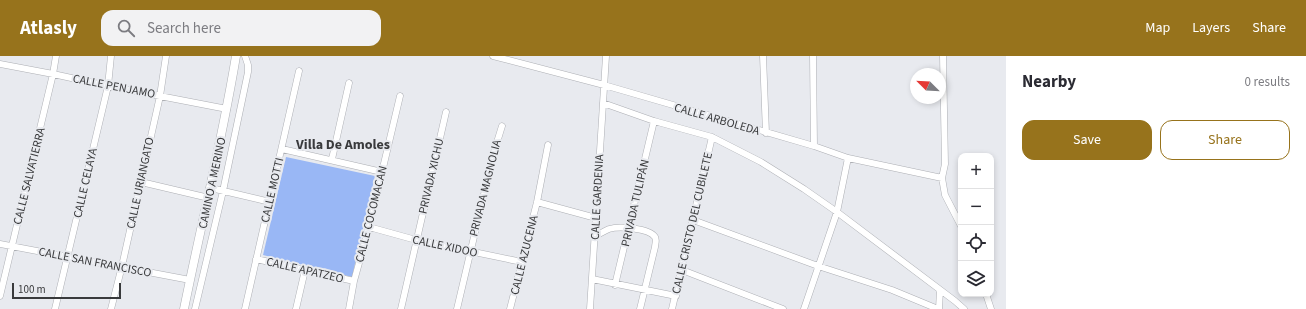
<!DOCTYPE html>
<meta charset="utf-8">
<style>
body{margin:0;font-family:"Source Sans 3",sans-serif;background:#f2f2f3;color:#2b2b33}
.controls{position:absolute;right:12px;bottom:12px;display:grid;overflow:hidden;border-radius:8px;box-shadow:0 2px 6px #0003}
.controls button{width:36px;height:36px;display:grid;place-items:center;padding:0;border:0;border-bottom:1px solid #e1e1e2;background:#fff;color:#2b2b33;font:20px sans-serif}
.compass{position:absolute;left:910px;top:12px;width:36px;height:36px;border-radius:50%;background:#fff;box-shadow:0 2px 6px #0003;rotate:294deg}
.scale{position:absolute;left:12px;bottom:10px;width:109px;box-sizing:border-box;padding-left:4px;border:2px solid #393a3c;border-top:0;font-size:11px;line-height:14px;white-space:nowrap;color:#393a3c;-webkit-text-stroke:3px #e8eaef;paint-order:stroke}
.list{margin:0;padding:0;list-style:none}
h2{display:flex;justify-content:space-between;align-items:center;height:52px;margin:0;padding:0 16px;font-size:17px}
h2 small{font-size:13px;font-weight:400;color:#7c7c81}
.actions{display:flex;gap:8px;padding:12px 16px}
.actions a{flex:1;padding:9px 0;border:1px solid #97731c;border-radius:12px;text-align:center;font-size:14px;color:#97731c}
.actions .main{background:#97731c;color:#fff}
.icon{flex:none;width:22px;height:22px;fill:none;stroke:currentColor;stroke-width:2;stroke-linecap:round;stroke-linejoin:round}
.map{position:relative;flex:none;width:1006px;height:253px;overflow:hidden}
header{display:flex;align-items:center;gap:24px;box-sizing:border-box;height:56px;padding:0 20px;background:#97731c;color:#fff}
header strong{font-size:19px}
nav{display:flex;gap:22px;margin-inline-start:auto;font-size:14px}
.search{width:280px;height:36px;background:#f2f2f3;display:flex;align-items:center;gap:10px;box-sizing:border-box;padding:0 14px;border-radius:12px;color:#7c7c81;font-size:15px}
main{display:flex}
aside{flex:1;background:#fff}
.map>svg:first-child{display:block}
.green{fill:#99b7f5}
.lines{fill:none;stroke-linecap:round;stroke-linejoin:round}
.minor-casing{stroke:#adafb4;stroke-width:7}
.tertiary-casing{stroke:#adafb4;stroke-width:9}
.minor{stroke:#fff;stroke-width:6}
.tertiary{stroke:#fff;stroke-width:8}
.labels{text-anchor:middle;stroke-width:4;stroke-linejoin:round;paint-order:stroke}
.street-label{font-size:12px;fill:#393a3c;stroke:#e8eaef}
.quarter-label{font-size:14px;font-weight:bold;fill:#393a3c;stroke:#e8eaef}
</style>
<header>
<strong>Atlasly</strong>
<div class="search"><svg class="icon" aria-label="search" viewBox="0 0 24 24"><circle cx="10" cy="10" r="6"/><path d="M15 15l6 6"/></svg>Search here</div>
<nav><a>Map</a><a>Layers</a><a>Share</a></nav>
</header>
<main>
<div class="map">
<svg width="1006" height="253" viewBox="0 0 1006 253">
<rect width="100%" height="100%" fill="#e8eaef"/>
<!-- green -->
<path class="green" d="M286 101 375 120 352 221 263 199Z"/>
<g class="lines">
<defs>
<path id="minor" d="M493 0 604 29 814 90 848 102 942 122
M763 0 766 77
M813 0 814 90
M943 0 945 108 942 122 945 139 961 170
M0 8 53 18 108 30 227 53
M603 47 654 65 712 81 761 106 804 133 837 156 955 245 964 253
M282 93 382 116
M332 103 349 27
M141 126 209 142
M211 132 270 146
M537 146 596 162
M693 164 818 210 892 234 938 253
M369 171 416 184 522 206
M595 180C600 178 604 175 609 173 619 170 649 172 655 181 657 184 655 188 655 191L640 253
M0 188 190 224
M256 203 354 225
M682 214 783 253
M592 223 676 240
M615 229 654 65
M986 238 991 253
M0 240 53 18 56 0
M55 253 108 30 111 0
M111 253 122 210 160 40 166 0
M195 253 223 135 248 16V9L245 0
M245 253 299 15
M296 253 305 214
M349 253 354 225 369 171 400 40
M401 253 446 56
M457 253 494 96 502 70
M510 253 537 146 548 89
M590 253 606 0
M672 253 712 81
M804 253 837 156 848 102
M939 253 940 234"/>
<path id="tertiary" d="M184 253C201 169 222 85 236 0"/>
</defs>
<!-- minor casing -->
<use href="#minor" class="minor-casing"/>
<!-- tertiary casing -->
<use href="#tertiary" class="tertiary-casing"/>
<!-- minor -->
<use href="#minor" class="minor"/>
<!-- tertiary -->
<use href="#tertiary" class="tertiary"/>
</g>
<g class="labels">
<!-- street labels -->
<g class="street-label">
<text transform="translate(114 30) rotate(11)" y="4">CALLE PENJAMO</text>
<text transform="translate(717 63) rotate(16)" y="4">CALLE ARBOLEDA</text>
<text transform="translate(29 120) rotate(-76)" y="4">CALLE SALVATIERRA</text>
<text transform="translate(431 120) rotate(-77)" y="4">PRIVADA XICHU</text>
<text transform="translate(85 127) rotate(-77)" y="4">CALLE CELAYA</text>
<text transform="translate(140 127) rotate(-78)" y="4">CALLE URIANGATO</text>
<text transform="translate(212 127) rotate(-78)" y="4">CAMINO A MERINO</text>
<text transform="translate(485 132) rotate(-76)" y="4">PRIVADA MAGNOLIA</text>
<text transform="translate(272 134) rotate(-77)" y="4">CALLE MOTTI</text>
<text transform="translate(597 141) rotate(-87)" y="4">CALLE GARDENIA</text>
<text transform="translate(635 147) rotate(-77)" y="4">PRIVADA TULIPÁN</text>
<text transform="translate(371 158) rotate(-76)" y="4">CALLE COCOMACAN</text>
<text transform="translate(692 167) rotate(-77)" y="4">CALLE CRISTO DEL CUBILETE</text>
<text transform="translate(445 190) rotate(12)" y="4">CALLE XIDOO</text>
<text transform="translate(524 199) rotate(-76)" y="4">CALLE AZUCENA</text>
<text transform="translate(95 206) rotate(11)" y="4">CALLE SAN FRANCISCO</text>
<text transform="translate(305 214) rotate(13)" y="4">CALLE APATZEO</text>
</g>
<!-- quarter labels -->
<g class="quarter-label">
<text x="343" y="93">Villa De Amoles</text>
</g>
</g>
</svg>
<div class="controls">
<button>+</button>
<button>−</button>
<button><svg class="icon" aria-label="locate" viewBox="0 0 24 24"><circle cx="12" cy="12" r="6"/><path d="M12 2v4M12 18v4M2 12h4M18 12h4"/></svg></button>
<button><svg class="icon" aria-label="layers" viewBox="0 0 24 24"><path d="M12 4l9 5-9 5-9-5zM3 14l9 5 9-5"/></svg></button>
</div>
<svg class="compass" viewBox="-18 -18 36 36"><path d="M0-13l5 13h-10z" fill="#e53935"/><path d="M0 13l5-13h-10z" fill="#7c7c81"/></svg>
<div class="scale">100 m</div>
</div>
<aside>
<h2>Nearby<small>0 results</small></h2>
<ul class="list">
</ul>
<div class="actions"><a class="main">Save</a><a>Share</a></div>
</aside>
</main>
